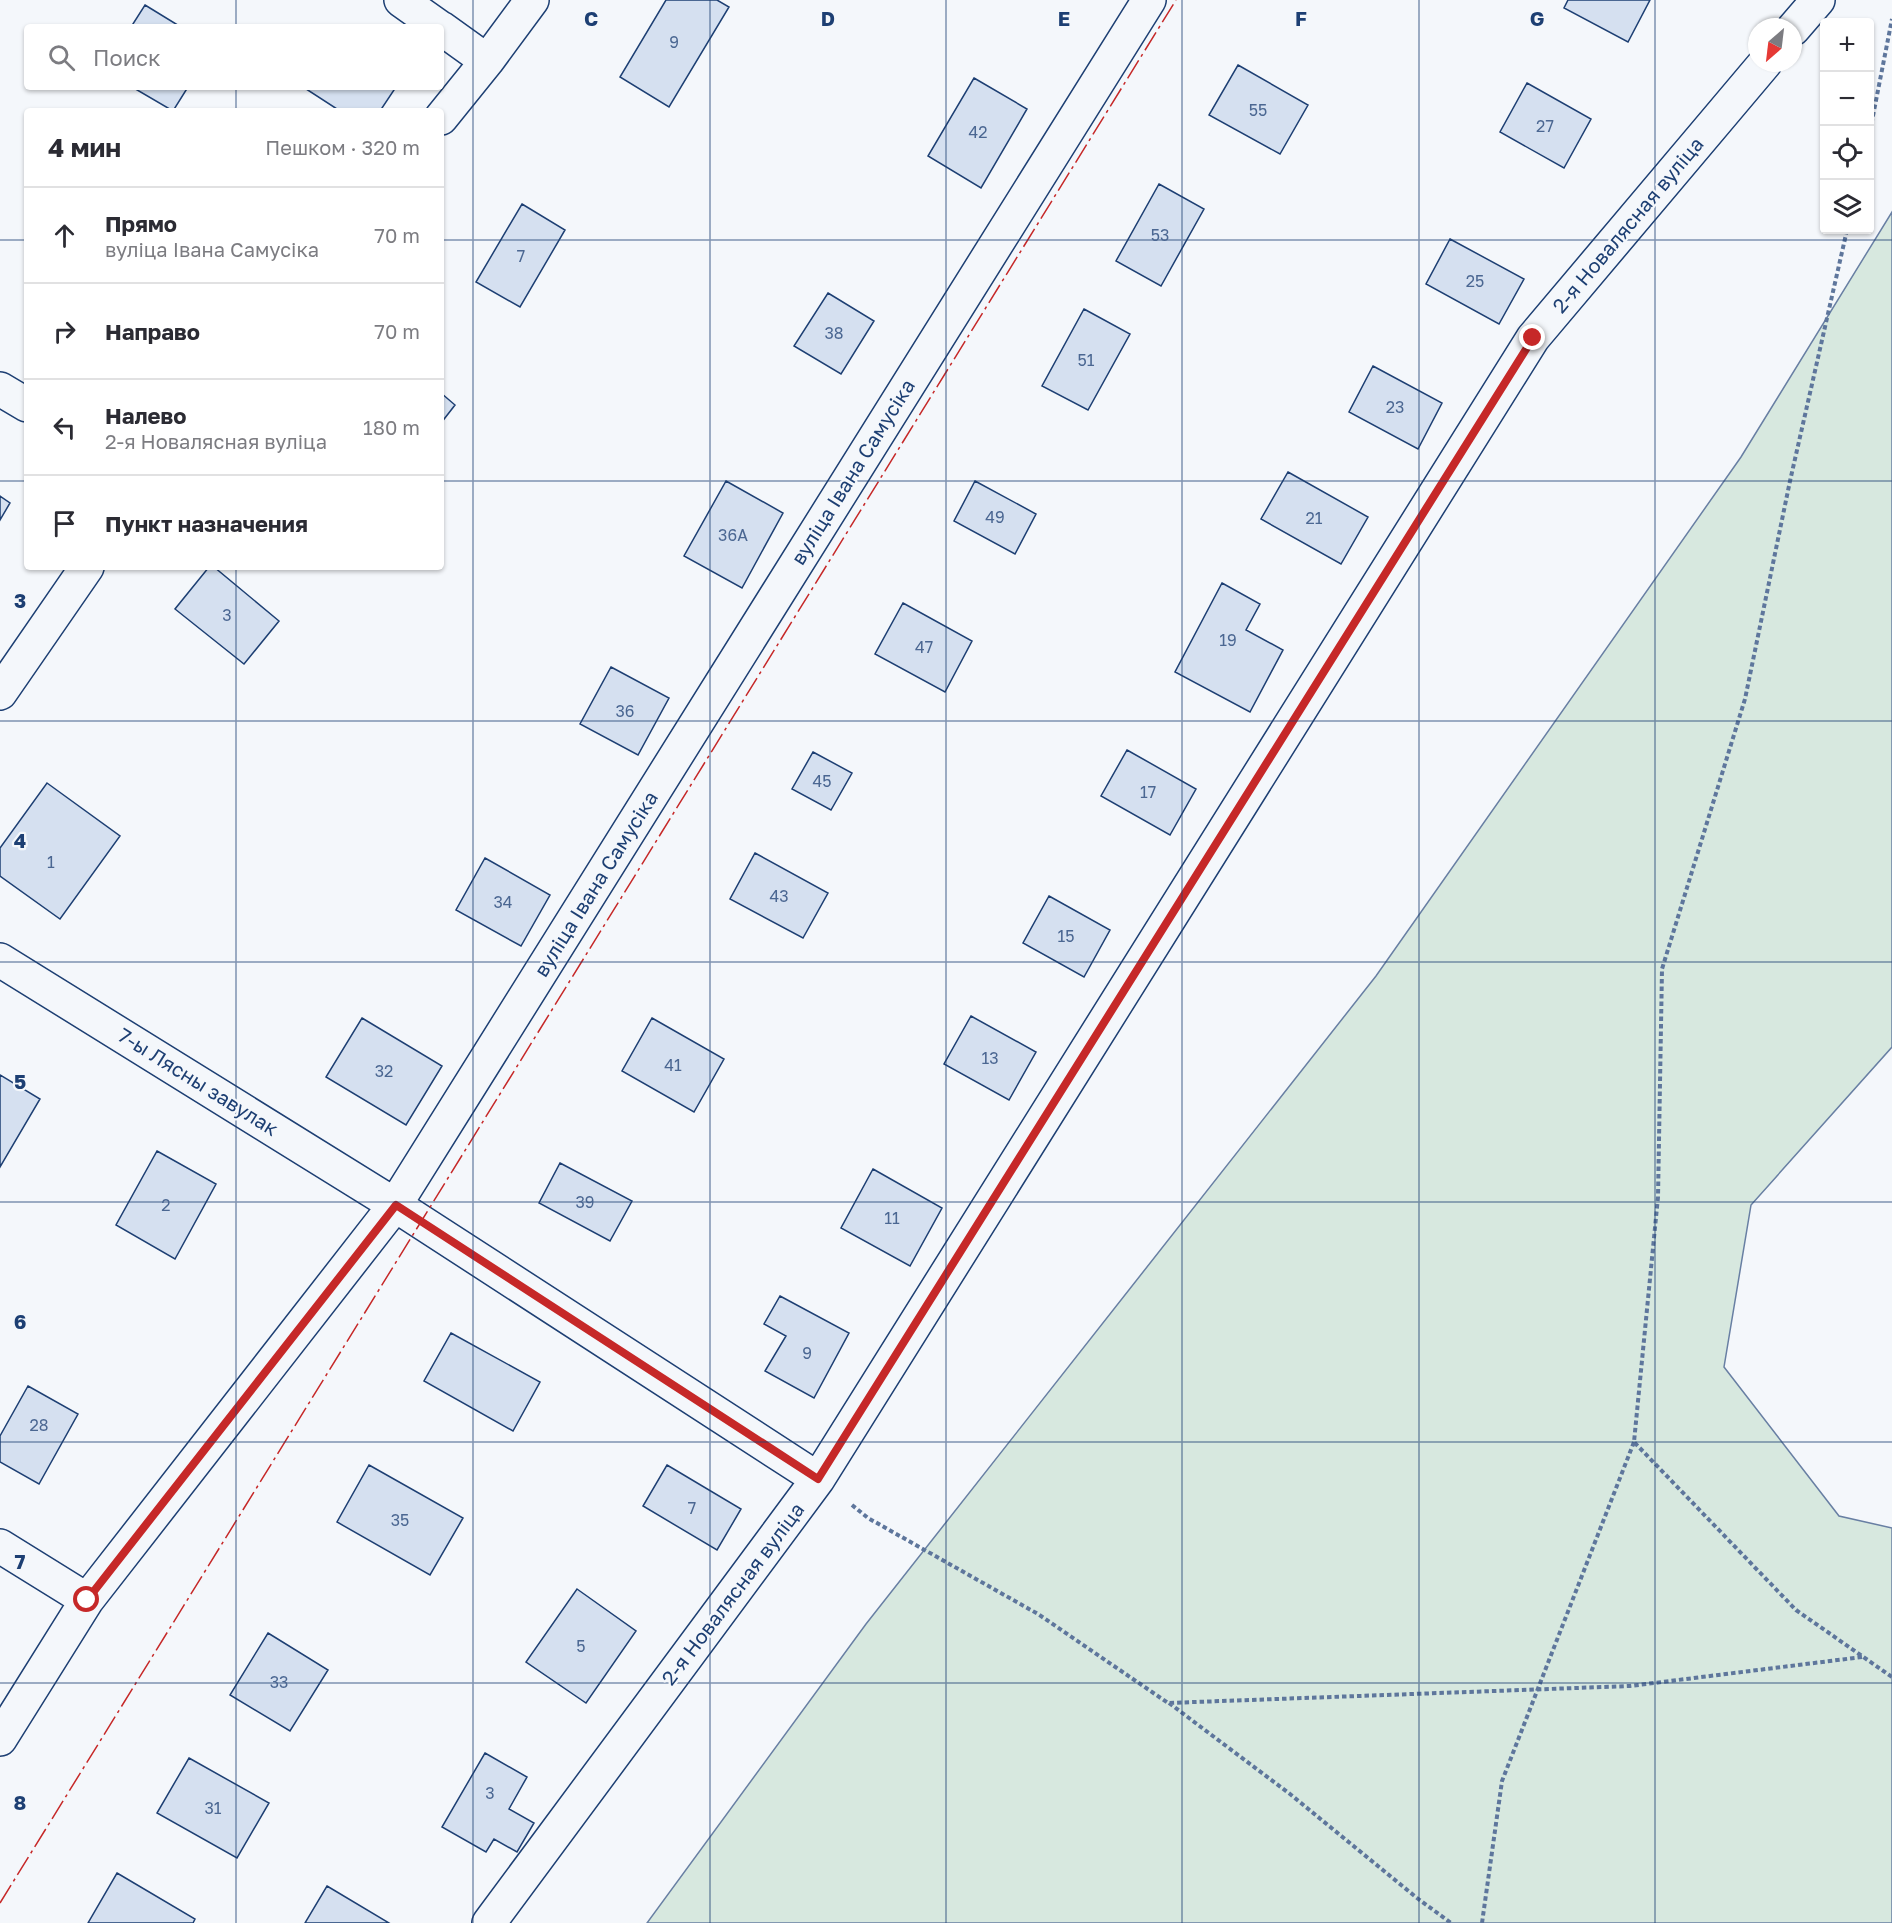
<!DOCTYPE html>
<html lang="ru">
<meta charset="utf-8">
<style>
body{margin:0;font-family:"Golos Text",sans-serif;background:#f2f2f3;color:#2b2b33}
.controls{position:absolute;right:18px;top:18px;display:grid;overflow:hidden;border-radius:6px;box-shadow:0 2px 4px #0004}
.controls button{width:54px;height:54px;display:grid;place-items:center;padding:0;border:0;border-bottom:2px solid #e1e1e2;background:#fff;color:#2b2b33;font:30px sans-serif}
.compass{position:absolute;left:1748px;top:18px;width:54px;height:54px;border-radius:50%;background:#fff;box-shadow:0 2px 4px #0004;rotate:208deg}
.stop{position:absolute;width:18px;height:18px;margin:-14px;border:4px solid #c62828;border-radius:50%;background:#fff}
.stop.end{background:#c62828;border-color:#fff;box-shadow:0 2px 6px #0008}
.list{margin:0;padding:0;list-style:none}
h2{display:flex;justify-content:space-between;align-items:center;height:78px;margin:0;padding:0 24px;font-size:26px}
h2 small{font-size:20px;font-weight:400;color:#7c7c81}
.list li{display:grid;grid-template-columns:39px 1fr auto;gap:18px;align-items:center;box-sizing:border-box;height:96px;padding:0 24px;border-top:2px solid #e1e1e2}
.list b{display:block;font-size:22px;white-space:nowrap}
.list p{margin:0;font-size:20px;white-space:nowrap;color:#7c7c81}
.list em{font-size:20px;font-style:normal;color:#7c7c81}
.icon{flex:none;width:33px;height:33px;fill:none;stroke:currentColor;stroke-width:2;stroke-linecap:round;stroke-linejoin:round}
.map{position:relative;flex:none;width:1892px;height:1923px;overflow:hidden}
.search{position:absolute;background:#fff;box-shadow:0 2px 4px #0004;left:24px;top:24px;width:420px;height:66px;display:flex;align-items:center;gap:15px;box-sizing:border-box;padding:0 21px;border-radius:6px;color:#7c7c81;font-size:22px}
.panel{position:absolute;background:#fff;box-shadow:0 2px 4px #0004;left:24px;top:108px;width:420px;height:462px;border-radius:6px}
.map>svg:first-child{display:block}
.green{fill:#d7e8df;stroke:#687fa3;stroke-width:1.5}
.building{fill:#d5e0f0;stroke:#1d3f73;stroke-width:1.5}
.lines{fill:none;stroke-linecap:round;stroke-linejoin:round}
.minor-casing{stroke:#1d3f73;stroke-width:36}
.path{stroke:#5e769c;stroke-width:4;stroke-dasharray:4.5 3;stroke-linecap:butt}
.minor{stroke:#f4f7fb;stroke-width:33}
.power{stroke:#c62828;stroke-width:1.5;stroke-dasharray:21 4.5 3 4.5;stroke-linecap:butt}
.route{stroke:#c62828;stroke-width:8}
.grid{fill:none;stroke:#1d3f73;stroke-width:1.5;stroke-opacity:0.55}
.labels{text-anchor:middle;stroke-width:4.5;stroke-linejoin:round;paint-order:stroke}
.number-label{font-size:16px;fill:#4b6792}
.street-label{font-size:20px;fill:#1d3f73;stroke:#f4f7fb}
.grid-label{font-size:20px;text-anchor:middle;font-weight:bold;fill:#1d3f73;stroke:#f4f7fb;stroke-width:4.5;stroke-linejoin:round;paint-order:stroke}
</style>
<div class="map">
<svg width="1892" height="1923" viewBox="0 0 1892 1923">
<rect width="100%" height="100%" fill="#f4f7fb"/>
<!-- green -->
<path class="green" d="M1892 212V1047L1751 1205 1724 1367 1839 1516 1892 1528V1923H647L866 1624 1376 976 1741 457Z"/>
<!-- building -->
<path class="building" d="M666 0H717L729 7 669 107 620 77Z
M1568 0H1650L1628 42 1564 8Z
M145 5 181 27H131Z
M1238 65 1308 105 1280 154 1209 115Z
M974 78 1027 109 981 188 928 156Z
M1527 83 1591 119 1564 168 1500 132Z
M132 87H188L173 111Z
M303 87H396L380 111H340Z
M1159 184 1204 209 1161 286 1116 261Z
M522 204 565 230 520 307 476 282Z
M1450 239 1524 279 1499 324 1426 284Z
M828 293 874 321 841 374 794 346Z
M1084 309 1130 334 1088 410 1042 386Z
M1373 366 1442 403 1418 449 1349 412Z
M441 393 455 405 441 423Z
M1288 472 1368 517 1341 564 1261 519Z
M726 481 783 513 742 588 684 556Z
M975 481 1036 514 1015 554 954 521Z
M0 496 10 503 0 520Z
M209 567H214L279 621 244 664 175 609Z
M1222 583 1260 604 1246 630 1283 650 1250 712 1175 672Z
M903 603 972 641 945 692 875 654Z
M611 667 669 698 638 755 580 724Z
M1127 750 1196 789 1170 835 1101 796Z
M813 752 852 773 831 810 792 789Z
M47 783 120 836 60 919 0 876V848Z
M755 853 828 893 803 938 730 899Z
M485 858 550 895 521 946 456 910Z
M1049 896 1110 930 1084 977 1023 943Z
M971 1016 1036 1052 1009 1100 944 1064Z
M362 1018 442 1066 406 1125 326 1077Z
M652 1018 724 1059 694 1112 622 1071Z
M0 1075 40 1099 0 1167Z
M157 1151 216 1184 175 1259 116 1225Z
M560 1163 632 1201 610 1241 539 1203Z
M873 1169 942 1208 910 1266 841 1228Z
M780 1296 849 1333 814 1398 765 1371 786 1336 764 1324Z
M451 1333 540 1382 513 1431 424 1381Z
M28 1386 78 1414 39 1484 0 1462V1436Z
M369 1465 463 1518 430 1575 337 1522Z
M667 1465 741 1509 717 1550 643 1506Z
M577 1589 636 1631 586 1703 526 1662Z
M268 1633 328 1670 290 1731 230 1695Z
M485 1753 527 1777 509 1809 534 1823 517 1852 494 1839 486 1852 442 1827Z
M189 1758 269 1803 237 1858 157 1813Z
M117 1873 195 1919 193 1923H88Z
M327 1886 389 1923H305Z"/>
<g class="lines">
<defs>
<path id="minor" d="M401 0 439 27
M441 28 487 61
M1793 29 1818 0
M441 118 487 61 532 0
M0 389 27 405
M0 693 87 567
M0 960 395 1205 818 1479
M0 1546 87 1600
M0 1739 87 1600 395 1205 1149 0
M489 1923 818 1479 1533 338 1765 63"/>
</defs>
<!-- minor casing -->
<use href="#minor" class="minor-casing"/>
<!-- path -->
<path class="path" d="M1870 131 1892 19
M1847 230 1790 481 1745 699 1662 969 1658 1197 1634 1442 1796 1610 1892 1677
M852 1505 868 1518 1038 1614 1168 1703 1630 1686 1862 1657
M1169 1703 1290 1794 1417 1898 1451 1923
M1482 1923 1502 1781 1634 1442"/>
<!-- minor -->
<use href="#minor" class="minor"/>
<!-- power -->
<path class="power" d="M0 1903 1176 0"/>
</g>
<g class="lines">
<!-- route -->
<path class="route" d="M87 1600 396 1205 818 1479 1533 338"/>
</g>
<!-- grid -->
<path class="grid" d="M236 0V27M473 0V1923M710 0V1923M946 0V1923M1182 0V1923M1419 0V1923M1655 0V1923M236 87V111M0 240H27M441 240H1892M0 481H27M441 481H1892M236 567V1923M0 721H1892M0 962H1892M0 1202H1892M0 1442H1892M0 1683H1892"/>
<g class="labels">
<!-- number labels -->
<g class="number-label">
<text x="674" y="48">9</text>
<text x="1258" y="116">55</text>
<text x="1545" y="132">27</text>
<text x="978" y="138">42</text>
<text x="1160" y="241">53</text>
<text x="521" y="262">7</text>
<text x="1475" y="287">25</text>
<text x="834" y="339">38</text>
<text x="1086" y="366">51</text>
<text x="1395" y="413">23</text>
<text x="995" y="523">49</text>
<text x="1314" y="524">21</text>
<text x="733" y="541">36А</text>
<text x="227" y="621">3</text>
<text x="1228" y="646">19</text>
<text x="924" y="653">47</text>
<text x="625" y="717">36</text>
<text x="822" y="787">45</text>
<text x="1148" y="798">17</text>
<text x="51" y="868">1</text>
<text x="779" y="902">43</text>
<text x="503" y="908">34</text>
<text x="1066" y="942">15</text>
<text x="990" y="1064">13</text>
<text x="673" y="1071">41</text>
<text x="384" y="1077">32</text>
<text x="585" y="1208">39</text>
<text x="166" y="1211">2</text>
<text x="892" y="1224">11</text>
<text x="807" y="1359">9</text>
<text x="39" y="1431">28</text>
<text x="692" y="1514">7</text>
<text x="400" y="1526">35</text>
<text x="581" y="1652">5</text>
<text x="279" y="1688">33</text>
<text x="490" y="1799">3</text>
<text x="213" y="1814">31</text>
</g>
<!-- street labels -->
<g class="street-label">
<text transform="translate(1628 225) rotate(-50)" y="7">2-я Новалясная вуліца</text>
<text transform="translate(853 472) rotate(-58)" y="7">вуліца Івана Самусіка</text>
<text transform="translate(596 884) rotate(-58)" y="7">вуліца Івана Самусіка</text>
<text transform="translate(198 1082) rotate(32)" y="7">7-ы Лясны завулак</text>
<text transform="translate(733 1594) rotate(-53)" y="7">2-я Новалясная вуліца</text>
</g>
</g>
<g class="grid-label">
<text x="591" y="26">C</text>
<text x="828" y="26">D</text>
<text x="1064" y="26">E</text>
<text x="1301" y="26">F</text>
<text x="1537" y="26">G</text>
<text x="20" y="608">3</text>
<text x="20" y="848">4</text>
<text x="20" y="1089">5</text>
<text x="20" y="1329">6</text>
<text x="20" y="1569">7</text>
<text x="20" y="1810">8</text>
</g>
</svg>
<div class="controls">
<button>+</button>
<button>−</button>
<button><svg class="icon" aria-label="locate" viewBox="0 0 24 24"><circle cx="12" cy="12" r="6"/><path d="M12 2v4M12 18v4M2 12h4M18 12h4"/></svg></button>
<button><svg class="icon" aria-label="layers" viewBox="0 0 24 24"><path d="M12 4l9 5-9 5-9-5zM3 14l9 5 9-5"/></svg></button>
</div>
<svg class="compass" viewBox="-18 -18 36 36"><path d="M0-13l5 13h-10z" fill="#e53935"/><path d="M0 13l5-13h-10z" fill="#7c7c81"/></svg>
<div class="stop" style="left:87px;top:1600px"></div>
<div class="stop end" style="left:1533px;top:338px"></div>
<div class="search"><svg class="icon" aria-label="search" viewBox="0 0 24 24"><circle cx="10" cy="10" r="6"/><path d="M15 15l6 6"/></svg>Поиск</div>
<section class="panel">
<h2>4 мин<small>Пешком · 320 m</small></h2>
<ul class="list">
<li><svg class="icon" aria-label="ahead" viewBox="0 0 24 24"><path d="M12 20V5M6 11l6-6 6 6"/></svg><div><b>Прямо</b><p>вуліца Івана Самусіка</p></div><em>70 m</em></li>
<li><svg class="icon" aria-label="right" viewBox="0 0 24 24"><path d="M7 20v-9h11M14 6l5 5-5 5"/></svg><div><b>Направо</b></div><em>70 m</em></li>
<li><svg class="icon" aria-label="left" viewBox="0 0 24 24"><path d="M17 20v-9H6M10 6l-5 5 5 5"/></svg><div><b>Налево</b><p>2-я Новалясная вуліца</p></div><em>180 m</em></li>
<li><svg class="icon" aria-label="arrive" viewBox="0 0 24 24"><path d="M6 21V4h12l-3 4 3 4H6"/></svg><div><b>Пункт назначения</b></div></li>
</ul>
</section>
</div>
